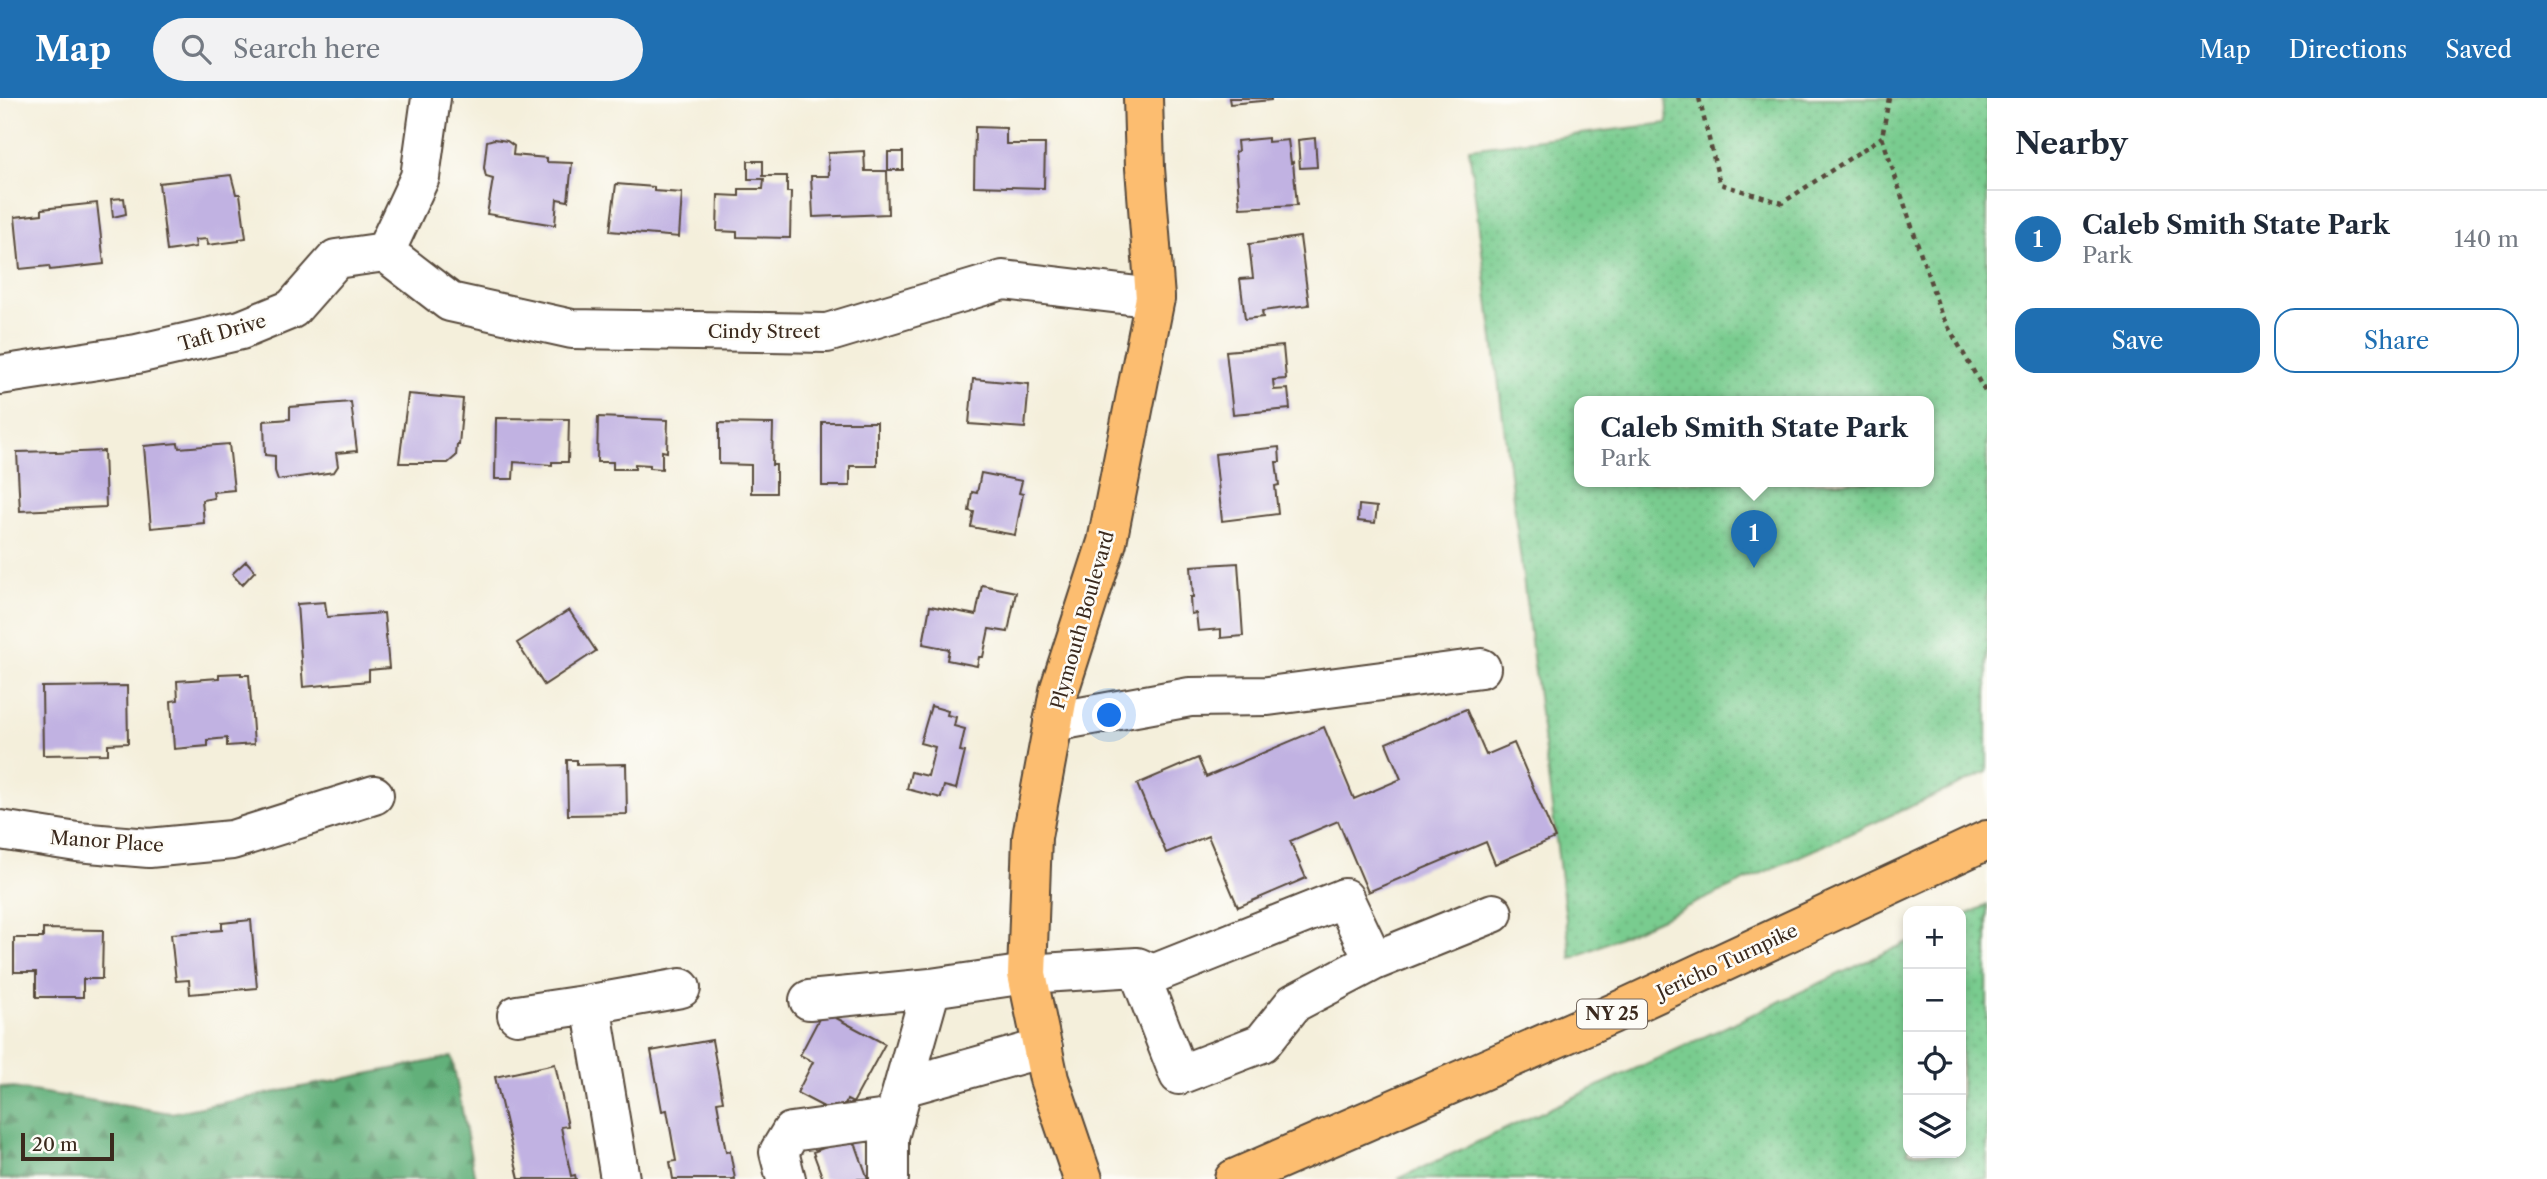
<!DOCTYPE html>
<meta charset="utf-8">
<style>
body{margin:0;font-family:"Libre Caslon Text",serif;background:#f2f2f3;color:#1f2937}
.controls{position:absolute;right:21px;bottom:21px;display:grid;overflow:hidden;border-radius:14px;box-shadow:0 4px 10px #0003}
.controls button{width:63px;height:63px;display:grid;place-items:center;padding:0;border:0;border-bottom:2px solid #e0e1e3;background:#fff;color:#1f2937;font:35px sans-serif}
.scale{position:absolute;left:21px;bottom:18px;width:93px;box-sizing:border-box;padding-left:7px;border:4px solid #3b2a1e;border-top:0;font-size:19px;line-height:24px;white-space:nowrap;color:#3b2a1e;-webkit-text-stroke:5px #fdfcf7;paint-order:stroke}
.you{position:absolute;left:1110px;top:618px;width:24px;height:24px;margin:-18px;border:5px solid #fff;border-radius:50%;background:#1a73e8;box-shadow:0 0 0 10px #1a73e833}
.badge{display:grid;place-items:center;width:46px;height:46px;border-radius:50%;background:#1f6fb2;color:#fff;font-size:23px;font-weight:700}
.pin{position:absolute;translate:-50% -58px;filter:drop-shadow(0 2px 4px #0008)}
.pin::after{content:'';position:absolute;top:37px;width:24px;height:21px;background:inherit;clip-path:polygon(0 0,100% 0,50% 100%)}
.popup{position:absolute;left:1574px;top:298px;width:360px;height:91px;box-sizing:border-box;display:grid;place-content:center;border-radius:14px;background:#fff;filter:drop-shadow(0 2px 5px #0005);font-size:23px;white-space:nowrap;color:#747a83}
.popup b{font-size:26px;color:#1f2937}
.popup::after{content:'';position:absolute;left:50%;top:100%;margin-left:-14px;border:14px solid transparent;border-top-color:#fff}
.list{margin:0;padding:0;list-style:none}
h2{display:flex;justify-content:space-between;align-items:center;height:91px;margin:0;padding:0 28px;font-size:30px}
h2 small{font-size:23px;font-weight:400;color:#747a83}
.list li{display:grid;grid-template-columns:46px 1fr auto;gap:21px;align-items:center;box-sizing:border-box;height:98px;padding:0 28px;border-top:2px solid #e0e1e3}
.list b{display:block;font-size:26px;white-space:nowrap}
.list p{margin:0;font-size:23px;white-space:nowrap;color:#747a83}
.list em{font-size:23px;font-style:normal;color:#747a83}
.actions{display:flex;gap:14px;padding:21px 28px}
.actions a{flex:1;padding:16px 0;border:2px solid #1f6fb2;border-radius:21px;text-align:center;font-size:24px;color:#1f6fb2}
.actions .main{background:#1f6fb2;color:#fff}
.icon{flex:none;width:38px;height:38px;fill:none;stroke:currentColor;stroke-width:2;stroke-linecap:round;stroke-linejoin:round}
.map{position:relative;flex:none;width:1987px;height:1081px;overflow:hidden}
header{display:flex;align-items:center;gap:42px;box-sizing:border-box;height:98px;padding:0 35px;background:#1f6fb2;color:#fff}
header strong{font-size:33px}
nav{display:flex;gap:38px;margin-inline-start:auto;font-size:24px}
.search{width:490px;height:63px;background:#f2f2f3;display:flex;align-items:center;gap:18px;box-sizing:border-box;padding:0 24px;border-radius:38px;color:#747a83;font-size:26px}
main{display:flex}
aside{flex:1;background:#fff}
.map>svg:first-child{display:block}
.forest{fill:url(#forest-firs);stroke:#4e6d4c;stroke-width:2}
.park{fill:url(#park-dots);stroke:#5a7b56;stroke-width:2;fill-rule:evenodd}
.building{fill:#c1b2e2}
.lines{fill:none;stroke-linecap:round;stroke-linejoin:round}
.minor-casing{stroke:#57483a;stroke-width:42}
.major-casing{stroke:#57483a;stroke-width:42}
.path{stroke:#57483a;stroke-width:4.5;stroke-dasharray:5 5;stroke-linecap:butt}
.minor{stroke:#fff;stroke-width:38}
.major{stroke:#fcbd6f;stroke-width:38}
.labels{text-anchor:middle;stroke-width:5;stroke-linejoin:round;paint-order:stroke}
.shield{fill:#fdfcf7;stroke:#75695f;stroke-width:2}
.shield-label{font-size:18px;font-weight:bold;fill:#3b2a1e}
.street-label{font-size:19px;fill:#3b2a1e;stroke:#fdfcf7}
</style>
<header>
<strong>Map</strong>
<div class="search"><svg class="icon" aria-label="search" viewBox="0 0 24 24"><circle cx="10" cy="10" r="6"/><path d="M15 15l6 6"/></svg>Search here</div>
<nav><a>Map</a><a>Directions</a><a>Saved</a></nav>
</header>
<main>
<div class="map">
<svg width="1987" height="1081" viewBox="0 0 1987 1081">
<defs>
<pattern id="forest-firs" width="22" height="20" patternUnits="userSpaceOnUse" patternTransform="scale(1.75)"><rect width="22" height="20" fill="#62b07a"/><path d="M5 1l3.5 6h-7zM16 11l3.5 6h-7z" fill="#528f63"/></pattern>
<pattern id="park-dots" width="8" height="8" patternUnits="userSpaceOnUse" patternTransform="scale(1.75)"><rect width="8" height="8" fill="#79cc8f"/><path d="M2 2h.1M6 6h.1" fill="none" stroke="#6aaf7b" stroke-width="1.8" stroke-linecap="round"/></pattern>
</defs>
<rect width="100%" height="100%" fill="#fdfcf7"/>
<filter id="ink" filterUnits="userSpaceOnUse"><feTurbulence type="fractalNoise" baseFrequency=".0143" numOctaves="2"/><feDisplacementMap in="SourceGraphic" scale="14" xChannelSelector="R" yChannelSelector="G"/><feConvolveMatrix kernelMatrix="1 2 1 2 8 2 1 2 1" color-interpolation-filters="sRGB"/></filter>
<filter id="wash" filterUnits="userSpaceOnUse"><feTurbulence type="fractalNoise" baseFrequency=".00686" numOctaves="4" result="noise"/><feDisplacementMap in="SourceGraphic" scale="28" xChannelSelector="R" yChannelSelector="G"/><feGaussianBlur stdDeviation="1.57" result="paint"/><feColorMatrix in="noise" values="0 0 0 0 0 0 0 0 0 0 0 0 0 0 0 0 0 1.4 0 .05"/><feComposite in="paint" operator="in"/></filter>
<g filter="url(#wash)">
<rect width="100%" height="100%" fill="#f4efdb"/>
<!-- forest -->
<path class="forest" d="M452 959 475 1081H0V988L171 1015Z"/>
<!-- park -->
<path class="park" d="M1666 0H1987V674L1571 861 1469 50 1668 25ZM1579 304H1929V384H1579Z
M1987 807V1081H1398L1908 844V1055H1961V819Z"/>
<g id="blocks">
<!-- building -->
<path class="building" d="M1229 0H1271V2L1230 6Z
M975 29 1006 30V46H1045L1044 90 974 88Z
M1268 40V44L1288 42 1291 65 1293 64 1297 107 1240 110 1235 54 1238 53 1237 43Z
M1315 40 1317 69 1300 70 1298 42Z
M494 41 507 43 514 48 513 57 547 60V64L572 65 568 103 557 101 555 127 487 116 493 81 486 79 484 70 487 43Z
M864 53 865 73H887L888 116 813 119 811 78H829L828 55Z
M888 54H903V72H888Z
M748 63H763V78H787V94H791L790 140 737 139V134L717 133 718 97 739 98V91H763L764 81H748Z
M231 77 236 96H240L246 140 239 141V143L208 147 207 141 195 142 196 149 167 153 159 85Z
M616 86 654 89V93L682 95 679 139 610 133Z
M124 100 126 116 113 119 111 101Z
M97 105 104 166 50 172 49 168 20 171 15 119 42 116V111Z
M1300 139 1309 207 1262 213 1263 219 1245 221 1240 181 1253 180 1249 146Z
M1283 248 1286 281 1273 282 1274 292 1288 291 1290 311 1233 316 1226 253Z
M973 281 1029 286 1025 330 969 326Z
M408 296 463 301 459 347H457L456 358 448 365H399Z
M351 304 357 353 336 355 338 368 334 374 278 382 275 373V358L265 357 264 323 290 321V309Z
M598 319 668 322 667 354 662 353V371L650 370V367L635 366V371H613V364H597Z
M496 320 569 321 568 364H552V367L514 364 513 381H495Z
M822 324H877V368H850V388H822Z
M719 325 773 326 772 367H776V395H751V367L719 366Z
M178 345 179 350 229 346 234 392 213 394 214 400 202 402 204 425 151 430 144 348Z
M1279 349 1280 364H1276L1279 387 1275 388 1278 416 1222 423 1215 356Z
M56 353V355L104 353 106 409 20 413 17 354Z
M981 375 1022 383 1019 395 1023 396 1015 437 971 429 974 414 969 413 972 394 977 395Z
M1359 407 1377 409 1375 425 1358 423Z
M246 463 255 473 242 487 232 476Z
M1238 465 1243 538 1221 540V531L1198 533 1196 515 1191 516 1190 499H1193L1191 468Z
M982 487 1016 494 1008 534 989 531 983 559H979L977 568 947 562 949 551 923 546 930 508 976 517Z
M325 504 327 519 384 515 389 570 369 572V583L303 589 297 506Z
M569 512 596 553 544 587 517 545Z
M241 575V577H249L254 646 227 648V640L208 642V648L174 651 171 603 178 602 177 583 219 580V576Z
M127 588 128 645 108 646V656L43 657 42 589Z
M931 608 948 613 947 617 956 619 954 628 965 631 960 653 965 654 956 691 944 688 941 700 907 691 911 674 928 678 935 649 920 645Z
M1466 611 1486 657 1514 645 1555 740 1495 766 1486 744 1368 794 1338 723 1290 743 1306 780 1238 809 1208 738 1166 755 1137 686 1198 660 1206 679 1324 629 1354 701 1401 681 1386 645Z
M567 662H577V667L626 666 627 716 568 717Z
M251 822 257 890 190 896 189 882 176 883 171 836 222 832V825Z
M43 831 103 832 102 881H83V899H36V874H14V840H43Z
M823 913 885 946 853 1005 847 1002 841 1018 797 995 813 964 800 957Z
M712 942 723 1003 717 1004 726 1054 730 1053 735 1081H673L670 1064 676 1063 667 1012 662 1013 651 953Z
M555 966 568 1028 561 1029 571 1078 575 1077 576 1081H519L495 979Z
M853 1039 868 1081H823L813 1054Z"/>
</g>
</g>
<g filter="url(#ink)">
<use href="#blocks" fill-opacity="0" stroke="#57483a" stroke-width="2"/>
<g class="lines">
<defs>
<path id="minor" d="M385 154 450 204 572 231 827 235 1003 182 1155 200
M385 154 420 79 431 0
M0 277 137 256 241 232 292 211 336 161 385 154
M1053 624 1190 599 1268 598 1481 570
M0 732 77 744 149 750 232 742 374 697
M1137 869 1179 977 1262 945 1294 905 1374 863
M809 902 931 890
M517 917 591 906
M903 989 1043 950
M620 1081 591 906 681 890
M786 1081 779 1054 791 1034 895 1020
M889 1081V1039L931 890 1027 876 1137 869 1153 876 1344 800 1374 863 1493 815"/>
<path id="major" d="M1083 1081 1049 981 1027 876 1032 739 1059 593 1107 444 1155 200 1145 70 1143 0
M1234 1081 1612 916 1987 742"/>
</defs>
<!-- minor casing -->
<use href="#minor" class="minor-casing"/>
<!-- major casing -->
<use href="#major" class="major-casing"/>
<!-- path -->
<path class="path" d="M1699 0 1720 86 1782 105 1882 39
M1889 0 1882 39 1941 216 1987 297"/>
<!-- minor -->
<use href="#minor" class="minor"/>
<!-- major -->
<use href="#major" class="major"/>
</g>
</g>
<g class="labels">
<!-- shield labels -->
<rect class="shield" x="1577" y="901.5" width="70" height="29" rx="5"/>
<g class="shield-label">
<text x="1612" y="922">NY 25</text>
</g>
<!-- street labels -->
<g class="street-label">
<text x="764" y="240">Cindy Street</text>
<text transform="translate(222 234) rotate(-16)" y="7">Taft Drive</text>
<text transform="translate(1082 522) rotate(-74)" y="7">Plymouth Boulevard</text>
<text transform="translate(107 743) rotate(4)" y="7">Manor Place</text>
<text transform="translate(1727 863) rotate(-25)" y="7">Jericho Turnpike</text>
</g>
</g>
</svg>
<div class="controls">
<button>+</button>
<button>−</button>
<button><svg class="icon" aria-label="locate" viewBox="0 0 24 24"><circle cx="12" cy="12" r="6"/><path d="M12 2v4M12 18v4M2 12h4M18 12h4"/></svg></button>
<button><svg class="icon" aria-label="layers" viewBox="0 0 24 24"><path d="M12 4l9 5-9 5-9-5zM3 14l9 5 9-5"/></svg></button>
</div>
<div class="scale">20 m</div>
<div class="you"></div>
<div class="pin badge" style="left:1754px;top:470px">1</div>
<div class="popup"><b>Caleb Smith State Park</b>Park</div>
</div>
<aside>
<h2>Nearby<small></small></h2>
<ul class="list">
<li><span class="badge">1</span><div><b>Caleb Smith State Park</b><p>Park</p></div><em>140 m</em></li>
</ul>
<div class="actions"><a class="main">Save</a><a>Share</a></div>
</aside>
</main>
